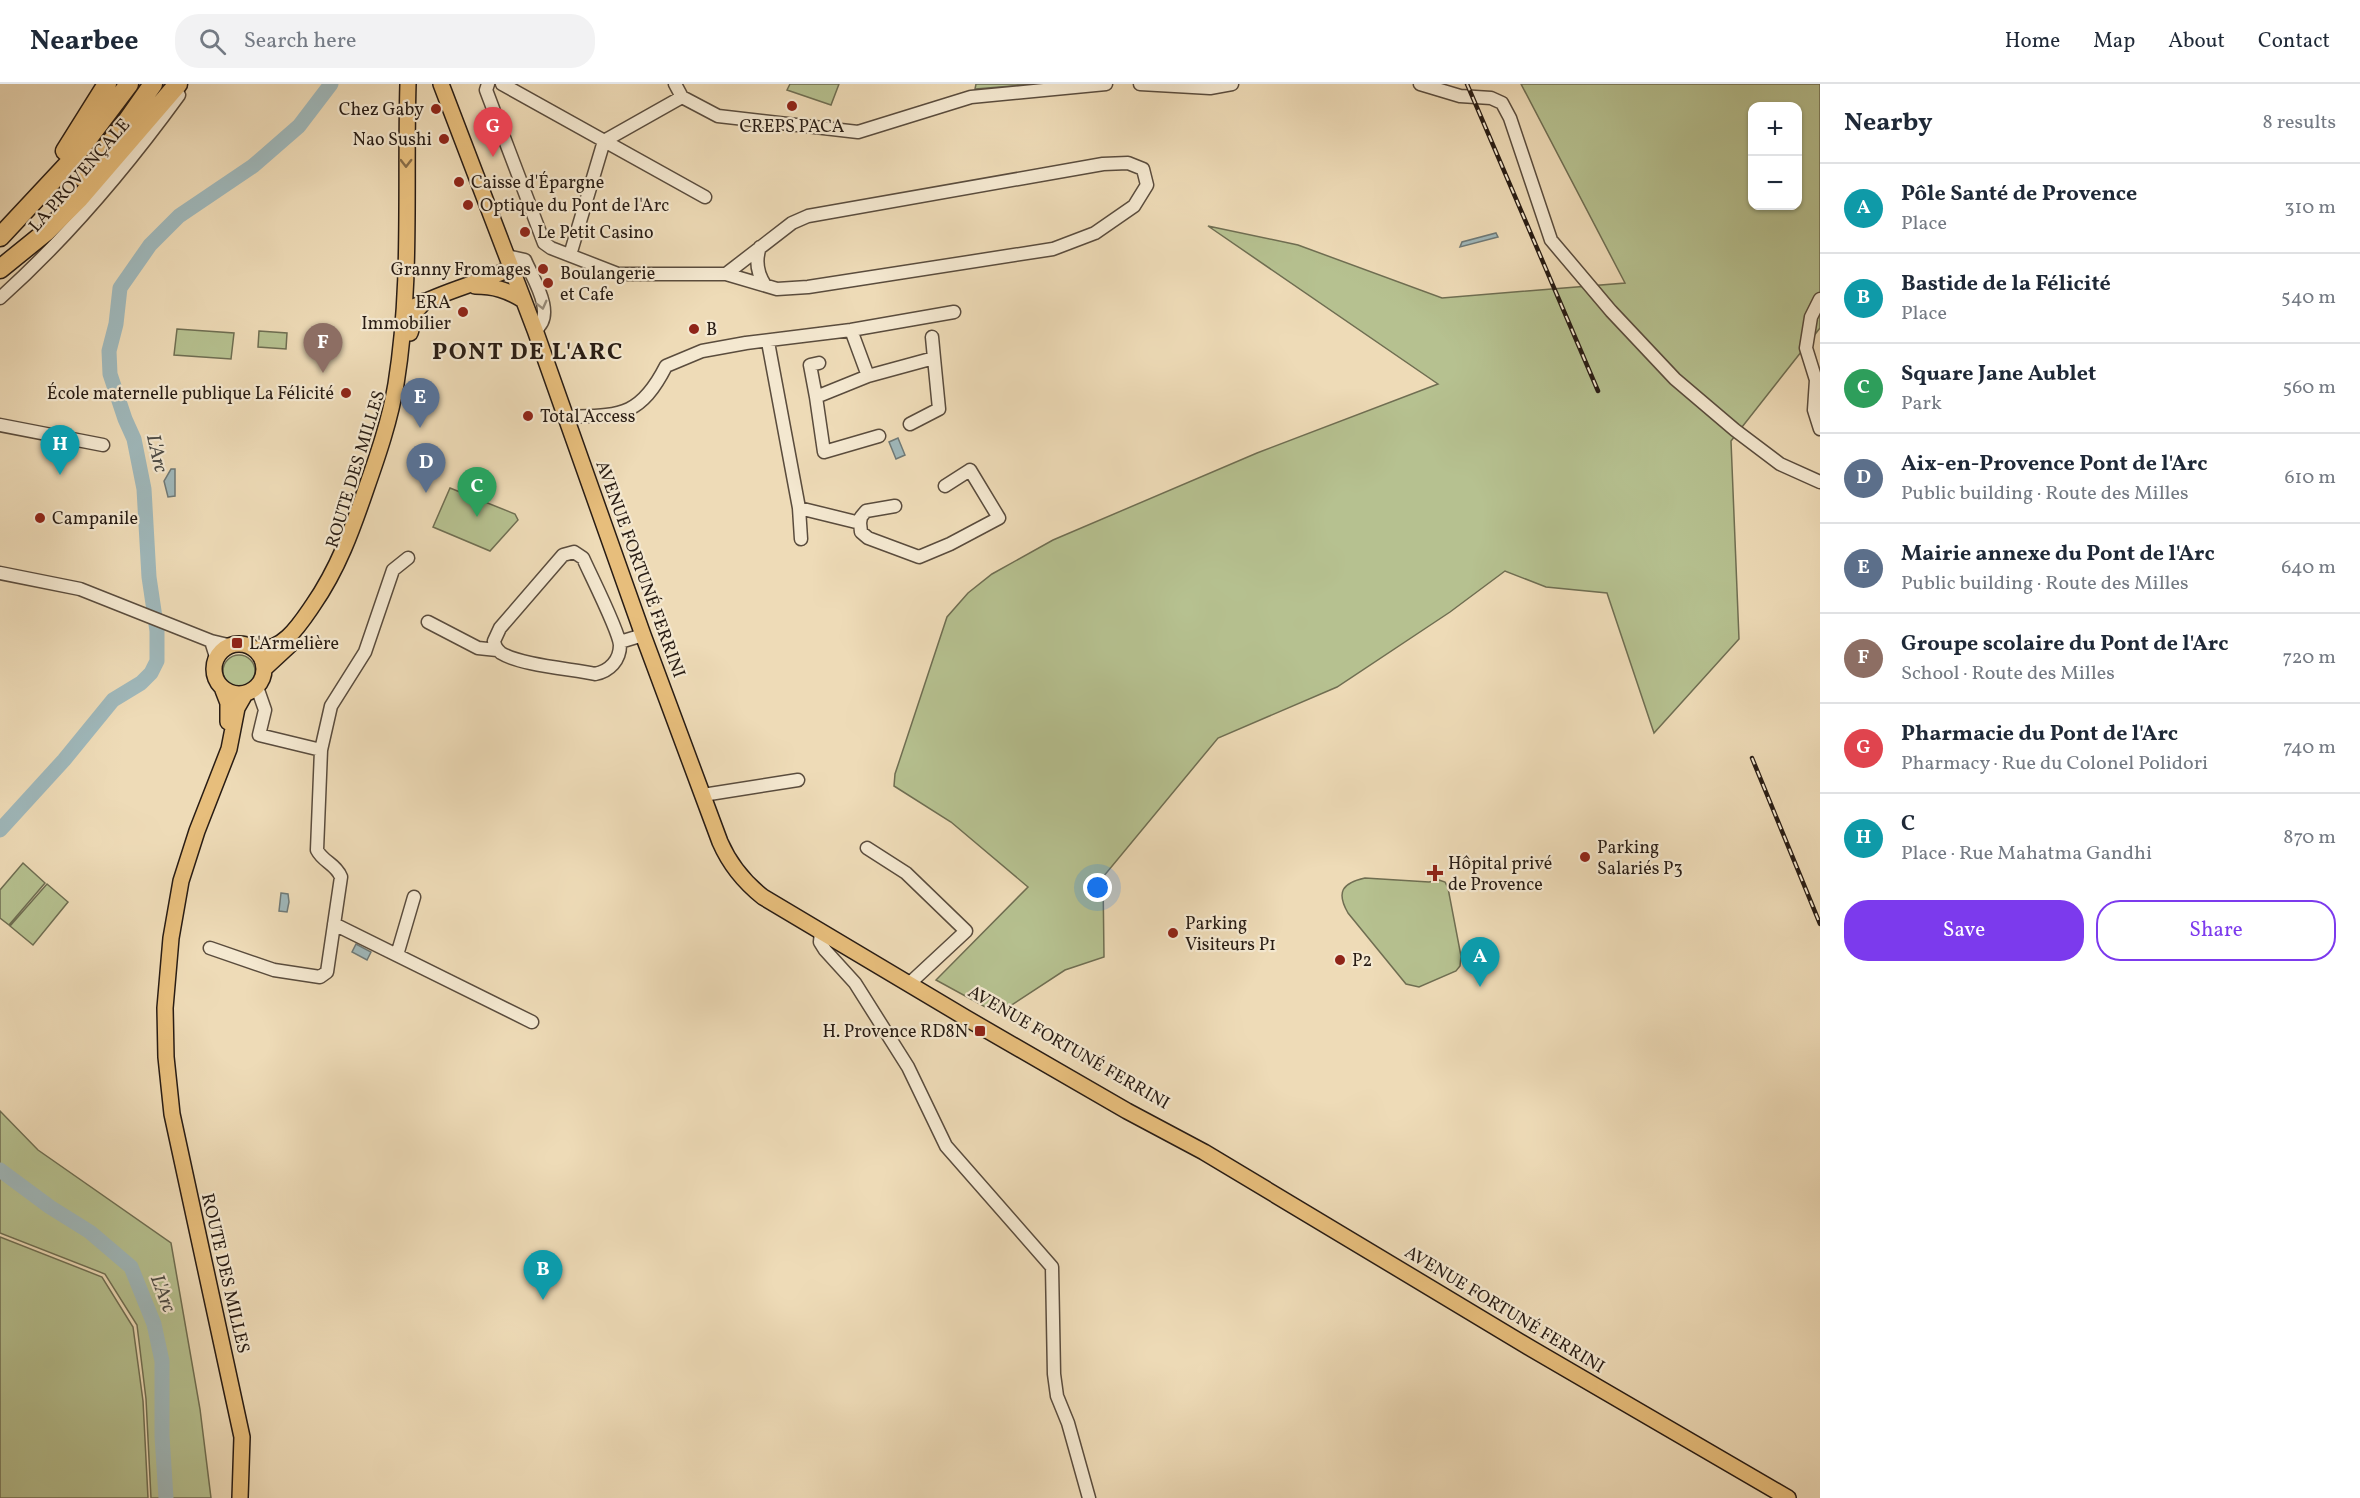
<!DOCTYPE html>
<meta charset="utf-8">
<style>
body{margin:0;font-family:Vollkorn,serif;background:#f2f2f3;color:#1f2937}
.controls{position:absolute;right:18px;top:18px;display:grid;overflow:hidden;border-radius:12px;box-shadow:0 2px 4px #0004}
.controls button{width:54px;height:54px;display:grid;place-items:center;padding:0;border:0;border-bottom:2px solid #e0e1e3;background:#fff;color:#1f2937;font:30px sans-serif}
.you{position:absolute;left:1098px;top:804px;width:21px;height:21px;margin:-15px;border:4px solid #fff;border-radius:50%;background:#1a73e8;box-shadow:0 0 0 9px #1a73e833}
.badge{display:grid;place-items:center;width:39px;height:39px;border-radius:50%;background:#7c3aed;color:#fff;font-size:20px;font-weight:700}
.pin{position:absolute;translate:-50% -50px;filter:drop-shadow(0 2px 3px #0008)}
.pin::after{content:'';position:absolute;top:32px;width:21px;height:18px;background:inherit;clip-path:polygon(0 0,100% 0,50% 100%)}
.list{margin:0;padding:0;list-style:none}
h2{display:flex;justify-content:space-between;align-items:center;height:78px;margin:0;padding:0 24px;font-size:26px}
h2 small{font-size:20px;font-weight:400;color:#747a83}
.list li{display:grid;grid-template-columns:39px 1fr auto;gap:18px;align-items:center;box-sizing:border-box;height:90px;padding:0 24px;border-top:2px solid #e0e1e3}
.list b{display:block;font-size:22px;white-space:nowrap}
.list p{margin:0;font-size:20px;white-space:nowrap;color:#747a83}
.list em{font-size:20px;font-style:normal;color:#747a83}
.actions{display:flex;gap:12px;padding:18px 24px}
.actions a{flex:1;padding:14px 0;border:2px solid #7c3aed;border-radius:24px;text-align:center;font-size:21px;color:#7c3aed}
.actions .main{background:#7c3aed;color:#fff}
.icon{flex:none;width:33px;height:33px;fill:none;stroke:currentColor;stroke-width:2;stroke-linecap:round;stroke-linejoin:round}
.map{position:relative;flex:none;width:1820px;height:1414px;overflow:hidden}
header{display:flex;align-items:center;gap:36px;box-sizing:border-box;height:84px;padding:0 30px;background:#fff;border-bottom:2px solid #e0e1e3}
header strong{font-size:28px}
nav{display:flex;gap:33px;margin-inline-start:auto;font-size:21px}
.search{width:420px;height:54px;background:#f2f2f3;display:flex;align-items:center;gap:15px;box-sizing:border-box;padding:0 21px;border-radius:24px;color:#747a83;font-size:22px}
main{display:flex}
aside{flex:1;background:#fff}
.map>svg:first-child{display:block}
.green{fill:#b6c190;stroke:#6f6e52;stroke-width:1.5;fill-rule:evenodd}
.water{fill:#9fb8bb;stroke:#6f7a78;stroke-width:1.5}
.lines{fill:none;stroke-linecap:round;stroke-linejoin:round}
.river{stroke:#9fb8bb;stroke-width:15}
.minor-casing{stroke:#5a4c3d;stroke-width:15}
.major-casing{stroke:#281c14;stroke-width:18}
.highway-casing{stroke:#281c14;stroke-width:21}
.minor{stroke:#f4e8d0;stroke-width:12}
.major{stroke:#e7be7c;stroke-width:15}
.highway{stroke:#e7be7c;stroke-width:18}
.rail-casing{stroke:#281c14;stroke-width:4.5}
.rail{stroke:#f4e8d0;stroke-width:2;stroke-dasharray:7;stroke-linecap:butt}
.oneway{stroke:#886d48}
.oneway2{stroke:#988c7b}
.poi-dot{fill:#8f2418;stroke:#f4e8d0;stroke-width:2}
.labels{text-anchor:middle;stroke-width:4.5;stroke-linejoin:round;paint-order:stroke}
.poi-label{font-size:18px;fill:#281c14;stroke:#f4e8d0;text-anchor:start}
.street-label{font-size:18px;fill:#281c14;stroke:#f4e8d0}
.water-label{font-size:20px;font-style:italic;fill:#4c4b46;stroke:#f4e8d0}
.district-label{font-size:24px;font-weight:bold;letter-spacing:1.5px;fill:#281c14;stroke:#f4e8d0}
</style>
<header>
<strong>Nearbee</strong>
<div class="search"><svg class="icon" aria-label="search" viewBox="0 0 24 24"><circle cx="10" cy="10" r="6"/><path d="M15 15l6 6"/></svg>Search here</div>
<nav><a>Home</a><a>Map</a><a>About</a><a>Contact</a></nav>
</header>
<main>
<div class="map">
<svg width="1820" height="1414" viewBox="0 0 1820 1414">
<rect width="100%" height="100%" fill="#eedbb7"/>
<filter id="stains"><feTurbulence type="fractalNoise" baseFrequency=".00333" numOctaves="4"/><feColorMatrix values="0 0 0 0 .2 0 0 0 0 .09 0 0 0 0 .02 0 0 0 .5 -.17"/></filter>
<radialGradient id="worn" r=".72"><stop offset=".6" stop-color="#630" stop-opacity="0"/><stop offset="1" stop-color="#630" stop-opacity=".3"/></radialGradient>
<!-- green -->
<path class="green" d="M790 0H839L831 21 787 6Z
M976 0H1035L975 5Z
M1521 0H1820V244L1731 357 1739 555 1654 649 1607 509 1546 503 1505 487 1450 528 1337 603 1218 654 1103 793 1104 873 1065 886 998 930 936 896 1028 803 951 738 894 702 895 690 947 533 968 509 992 490 1053 456 1257 369 1438 300 1208 142 1298 161 1442 214 1625 199ZM1752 22H1798V122H1752Z
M177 245 234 249 231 275 174 271Z
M259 247 287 249 286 265 258 263Z
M450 404 515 430 518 436 490 467 433 443Z
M223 587a16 16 0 1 1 32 0a16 16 0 1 1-32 0Z
M23 779 45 799 9 841 0 834V806Z
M1365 794 1429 798 1439 796 1445 798 1448 804 1461 872 1460 882 1456 887 1419 903 1406 900 1348 829C1336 808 1342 799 1365 794Z
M47 800 68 818 33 861 10 842Z
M0 1027 38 1066 171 1159 200 1325 211 1414H151L146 1315 137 1241 105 1190 0 1149Z
M0 1153 102 1193 133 1243 143 1317 148 1414H0Z"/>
<!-- water -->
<path class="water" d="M1496 149 1498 153 1460 163 1462 158Z
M898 354 905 371 896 375 889 358Z
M171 385H175V412L168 413 164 397Z
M281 809 288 810 289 818 287 828 279 827Z
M356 860 371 868 367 876 352 868Z"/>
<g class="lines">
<!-- river -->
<path class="river" d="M0 746 64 676 113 616 141 599 151 589 157 577V547L149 493 144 405 134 355 125 335 110 290 109 267 116 240 120 204 150 161 179 132 253 82 299 42 331 0
M0 1086 50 1123 90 1148 131 1183 154 1240 162 1277V1352L166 1414"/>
<defs>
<path id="minor" d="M488 0 486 6 544 159 551 164 618 190H726L777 205 808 203 1053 165 1095 149 1134 122 1147 101 1143 85 1128 79 1103 80 808 132 792 139 726 190
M502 0 705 113
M675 0 682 13 718 32 858 48 971 13 1106 0
M1140 0 1210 4 1232 0
M1420 0 1460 12 1491 14 1502 19 1510 34 1551 156 1611 227 1675 295 1735 346 1780 380 1820 398
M760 163C755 177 757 189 765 201
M570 171 604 57 682 13
M507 172 525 176C533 195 557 231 535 246
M0 214C67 154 126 84 179 11
M1820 215 1811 233 1806 264 1816 296 1814 326 1820 345
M851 246 868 292 934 274 939 325 910 340
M932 253 934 274
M768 258 799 424 801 455
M868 292 816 313 824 368 879 352
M816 313 810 281 819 279
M565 333C618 331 639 335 666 282L702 267 746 259 851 246 954 228
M0 341 103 361
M799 424 860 439 861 448 868 454 919 473 950 460 999 434 970 386 945 402
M860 439 861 433 866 427 895 422
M574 468 583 474C590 490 619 547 620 561 620 576 610 587 595 590 572 585 520 581 501 569 496 565 495 562 494 557L500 544 563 471Z
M0 489 80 505 211 557 228 561
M428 538 478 564 497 566
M211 557 216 573
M620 558 643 551
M257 603 265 626 259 651 321 666 331 622 365 568 393 486 408 474
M703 711 798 696
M867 764 906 789 966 847 910 899
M334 840 532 938
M821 847 820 858 825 866 855 899 908 983 946 1062 1052 1183 1054 1290 1057 1312 1068 1339 1089 1414
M210 864 274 886 320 893 327 888 341 793C336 780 323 778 317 766L321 666
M397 871 414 813"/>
<path id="major" d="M441 0 535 246 643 551 720 758C730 781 744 798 763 813L966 934 1127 1027 1204 1068 1532 1265 1788 1414
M475 202C494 202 507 206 523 216
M416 222C447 206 480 199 511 184
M410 249 417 226 425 217
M214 585a25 25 0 1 1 50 0a25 25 0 1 1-50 0Z
M256 565C283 568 300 540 313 521 338 485 352 446 366 405 378 371 390 336 396 300 412 201 405 100 408 0
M264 585 291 560
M223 606 228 619V638
M240 1414 242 1353 172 1030 166 973 165 924 171 854 181 797 197 747 229 665 237 624 245 610"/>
<path id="highway" d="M65 67 107 0
M82 93 120 47 153 0
M0 153 71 77 129 0
M0 185 47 147 79 115 178 0"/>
</defs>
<!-- minor casing -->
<use href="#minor" class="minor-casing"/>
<!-- major casing -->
<use href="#major" class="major-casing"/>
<!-- highway casing -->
<use href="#highway" class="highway-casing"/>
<!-- minor -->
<use href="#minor" class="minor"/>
<!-- major -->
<use href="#major" class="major"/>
<!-- highway -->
<use href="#highway" class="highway"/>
<defs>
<path id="rail" d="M1467 0 1598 307
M1752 674 1820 840"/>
</defs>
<!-- rail casing -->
<use href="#rail" class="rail-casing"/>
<!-- rail -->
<use href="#rail" class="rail"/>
</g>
<!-- one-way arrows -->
<defs><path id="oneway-chevron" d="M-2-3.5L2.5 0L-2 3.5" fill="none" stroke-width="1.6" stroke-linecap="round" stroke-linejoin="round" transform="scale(1.5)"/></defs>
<use class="oneway" href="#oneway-chevron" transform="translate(406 79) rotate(90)"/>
<use class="oneway2" href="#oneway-chevron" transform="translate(542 221) rotate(76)"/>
<!-- markers -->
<g class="poi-dot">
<circle cx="792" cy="22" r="6"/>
<circle cx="436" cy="25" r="6"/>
<circle cx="444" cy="55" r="6"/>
<circle cx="459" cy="98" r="6"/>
<circle cx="468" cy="121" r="6"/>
<circle cx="525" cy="148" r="6"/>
<circle cx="543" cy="185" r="6"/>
<circle cx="548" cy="199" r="6"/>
<circle cx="463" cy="228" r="6"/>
<circle cx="694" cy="245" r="6"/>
<circle cx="346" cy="309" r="6"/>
<circle cx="528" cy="332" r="6"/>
<circle cx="40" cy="434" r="6"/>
<rect x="231" y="553" width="12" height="12" rx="3"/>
<circle cx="1585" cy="773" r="6"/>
<path d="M1432 780h6v6h6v6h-6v6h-6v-6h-6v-6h6z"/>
<circle cx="1173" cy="849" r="6"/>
<circle cx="1340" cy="876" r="6"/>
<rect x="974" y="941" width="12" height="12" rx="3"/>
</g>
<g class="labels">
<!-- poi labels -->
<g class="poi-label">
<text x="424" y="31" text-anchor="end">Chez Gaby</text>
<text x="792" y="48" text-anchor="middle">CREPS PACA</text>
<text x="432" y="61" text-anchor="end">Nao Sushi</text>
<text x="471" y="104">Caisse d'Épargne</text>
<text x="480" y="127">Optique du Pont de l'Arc</text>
<text x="537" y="154">Le Petit Casino</text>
<text x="531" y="191" text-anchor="end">Granny Fromages</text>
<text x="560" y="195">Boulangerie<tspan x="560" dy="21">et Cafe</tspan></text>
<text x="451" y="224" text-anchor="end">ERA<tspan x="451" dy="21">Immobilier</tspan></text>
<text x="706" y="251">B</text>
<text x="334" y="315" text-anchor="end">École maternelle publique La Félicité</text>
<text x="540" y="338">Total Access</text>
<text x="52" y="440">Campanile</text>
<text x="249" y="565">L'Armelière</text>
<text x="1597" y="769">Parking<tspan x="1597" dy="21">Salariés P3</tspan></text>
<text x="1448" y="785">Hôpital privé<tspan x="1448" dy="21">de Provence</tspan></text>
<text x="1185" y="845">Parking<tspan x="1185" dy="21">Visiteurs P1</tspan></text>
<text x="1352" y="882">P2</text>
<text x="968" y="953" text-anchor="end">H. Provence RD8N</text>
</g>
<!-- street labels -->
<g class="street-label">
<text transform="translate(79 91) rotate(-49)" y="6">LA PROVENÇALE</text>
<text transform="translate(355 385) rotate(-73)" y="6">ROUTE DES MILLES</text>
<text transform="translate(641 485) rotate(70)" y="6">AVENUE FORTUNÉ FERRINI</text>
<text transform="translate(1069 963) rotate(30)" y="6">AVENUE FORTUNÉ FERRINI</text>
<text transform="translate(226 1189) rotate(77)" y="6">ROUTE DES MILLES</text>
<text transform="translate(1505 1225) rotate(31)" y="6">AVENUE FORTUNÉ FERRINI</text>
</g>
<!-- water labels -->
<g class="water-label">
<text transform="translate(158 369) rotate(77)" y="7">L'Arc</text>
<text transform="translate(164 1209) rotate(69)" y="7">L'Arc</text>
</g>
<!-- district labels -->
<g class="district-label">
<text x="528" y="275">PONT DE L'ARC</text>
</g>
</g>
<rect width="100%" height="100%" filter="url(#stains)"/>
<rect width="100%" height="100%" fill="url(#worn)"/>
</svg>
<div class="controls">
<button>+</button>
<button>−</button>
</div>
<div class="you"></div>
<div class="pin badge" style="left:1480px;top:903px;background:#0f9aa8">A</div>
<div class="pin badge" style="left:543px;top:1216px;background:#0f9aa8">B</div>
<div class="pin badge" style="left:477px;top:433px;background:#2e9e5b">C</div>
<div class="pin badge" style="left:426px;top:409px;background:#5c6f8a">D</div>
<div class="pin badge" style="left:420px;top:344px;background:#5c6f8a">E</div>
<div class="pin badge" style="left:323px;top:289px;background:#8d6e63">F</div>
<div class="pin badge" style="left:493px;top:73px;background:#e0444e">G</div>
<div class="pin badge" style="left:60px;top:391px;background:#0f9aa8">H</div>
</div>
<aside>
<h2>Nearby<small>8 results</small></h2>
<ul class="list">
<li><span class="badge" style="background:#0f9aa8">A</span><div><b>Pôle Santé de Provence</b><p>Place</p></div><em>310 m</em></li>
<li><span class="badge" style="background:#0f9aa8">B</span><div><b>Bastide de la Félicité</b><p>Place</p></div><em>540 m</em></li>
<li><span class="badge" style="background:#2e9e5b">C</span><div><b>Square Jane Aublet</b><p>Park</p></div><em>560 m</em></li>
<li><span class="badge" style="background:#5c6f8a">D</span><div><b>Aix-en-Provence Pont de l'Arc</b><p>Public building · Route des Milles</p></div><em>610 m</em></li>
<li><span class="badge" style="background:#5c6f8a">E</span><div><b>Mairie annexe du Pont de l'Arc</b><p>Public building · Route des Milles</p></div><em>640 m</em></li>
<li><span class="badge" style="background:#8d6e63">F</span><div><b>Groupe scolaire du Pont de l'Arc</b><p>School · Route des Milles</p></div><em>720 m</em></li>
<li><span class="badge" style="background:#e0444e">G</span><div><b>Pharmacie du Pont de l'Arc</b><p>Pharmacy · Rue du Colonel Polidori</p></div><em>740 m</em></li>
<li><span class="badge" style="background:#0f9aa8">H</span><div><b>C</b><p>Place · Rue Mahatma Gandhi</p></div><em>870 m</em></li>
</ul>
<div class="actions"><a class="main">Save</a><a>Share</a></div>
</aside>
</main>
